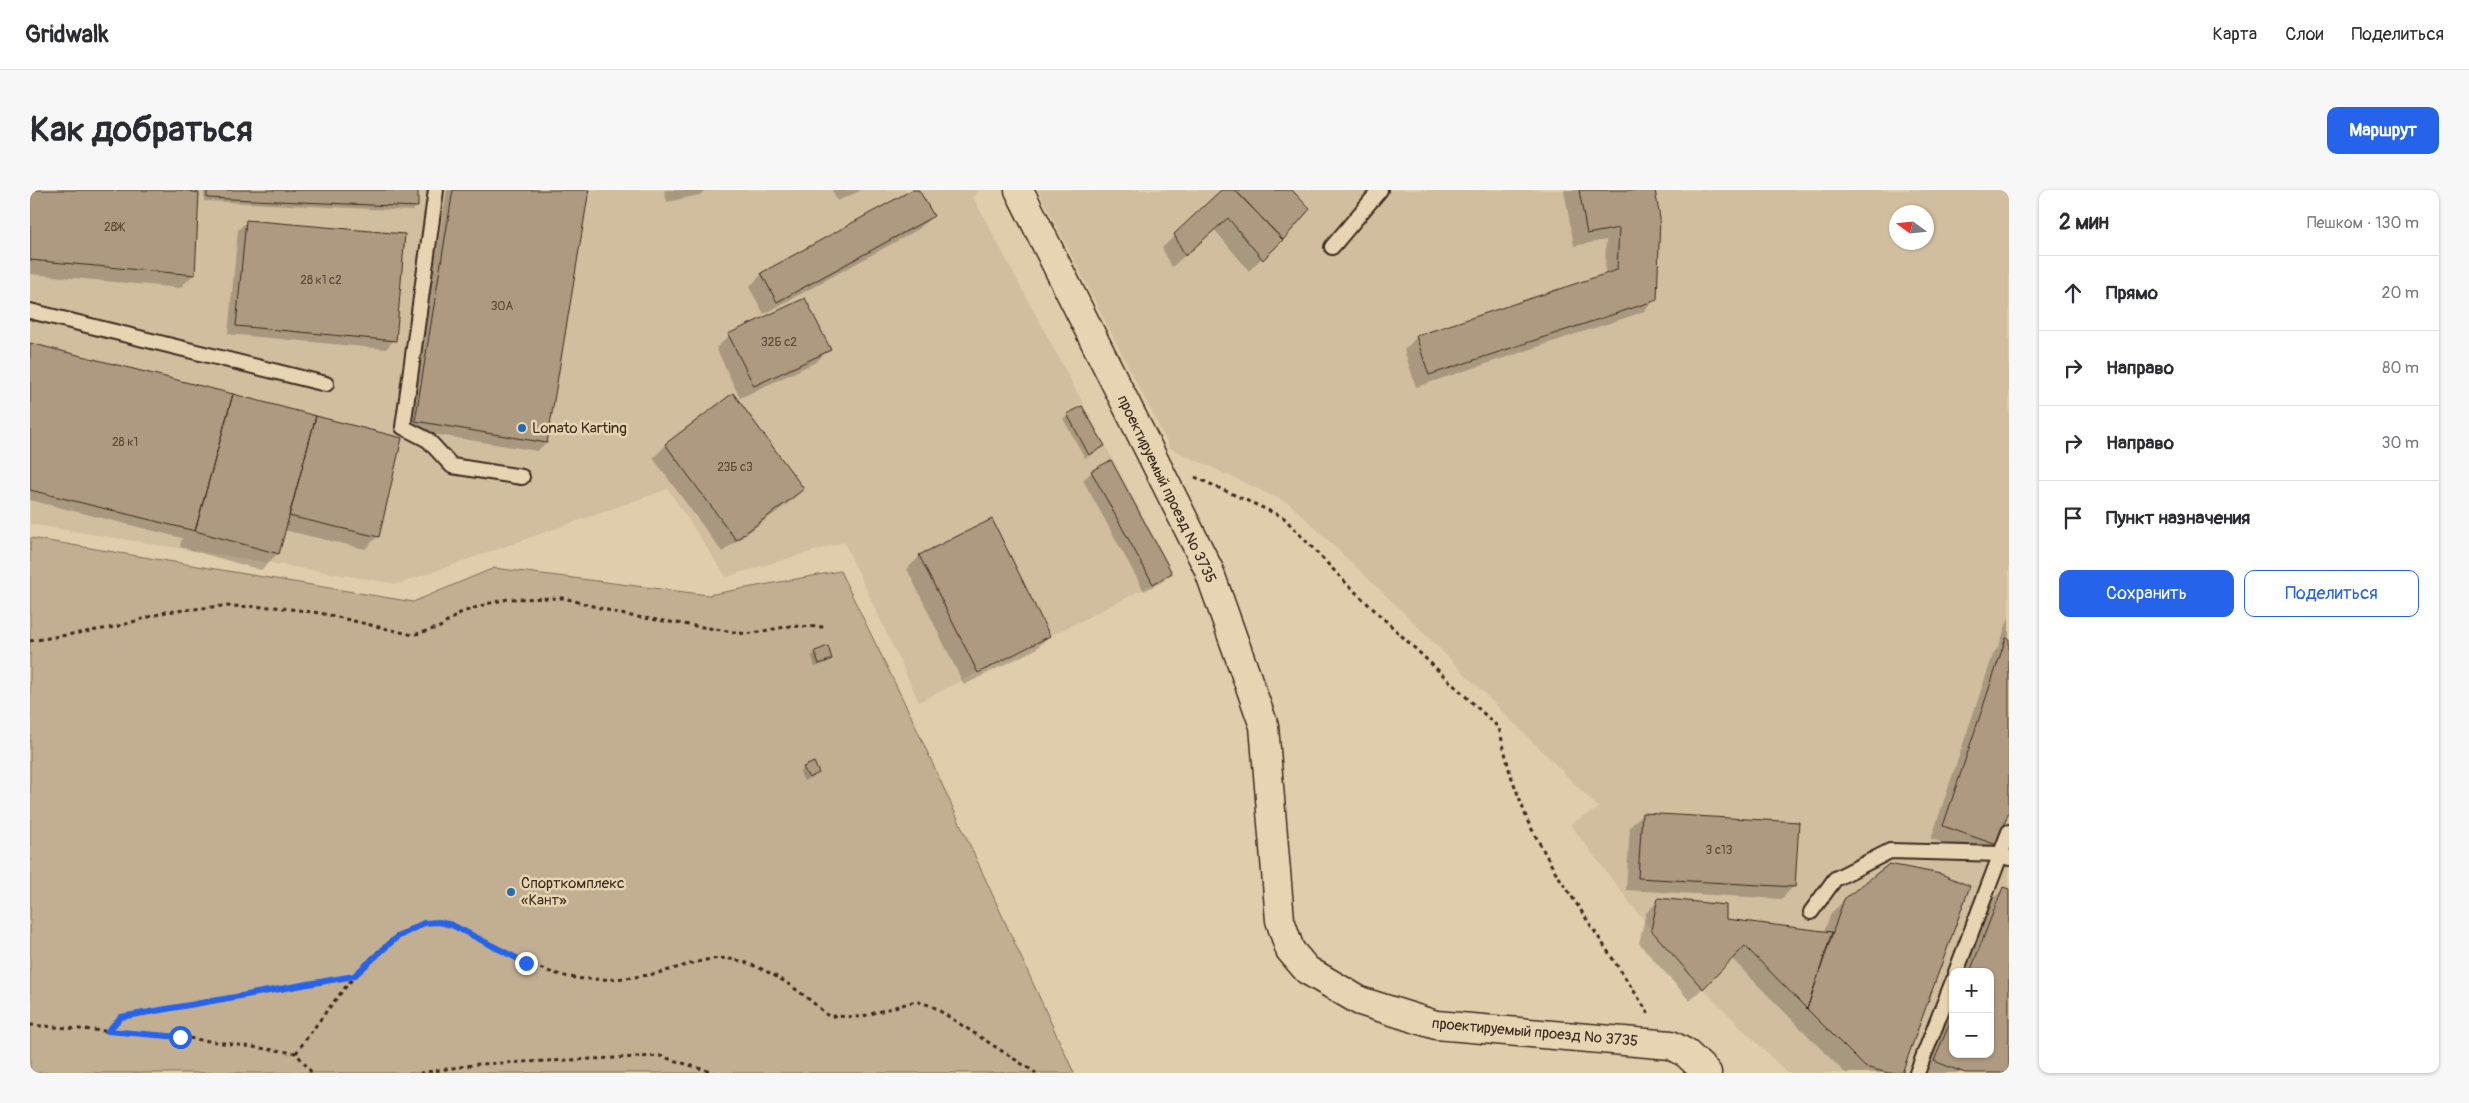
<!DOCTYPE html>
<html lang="ru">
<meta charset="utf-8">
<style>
body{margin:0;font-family:Pangolin,sans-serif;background:#f7f7f7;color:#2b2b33}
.controls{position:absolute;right:15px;bottom:15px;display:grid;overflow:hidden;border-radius:10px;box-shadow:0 1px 4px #0004}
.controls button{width:45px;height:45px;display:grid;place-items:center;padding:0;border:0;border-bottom:1px solid #e1e1e2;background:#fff;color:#2b2b33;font:25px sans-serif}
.compass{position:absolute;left:1859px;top:15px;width:45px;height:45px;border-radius:50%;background:#fff;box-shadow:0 1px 4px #0004;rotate:285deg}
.stop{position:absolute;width:15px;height:15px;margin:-11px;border:4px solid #2563eb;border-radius:50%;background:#fff}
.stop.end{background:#2563eb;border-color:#fff;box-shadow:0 1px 5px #0008}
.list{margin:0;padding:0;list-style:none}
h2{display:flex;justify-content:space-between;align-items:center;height:65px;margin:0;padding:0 20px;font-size:21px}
h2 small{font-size:16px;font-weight:400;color:#7c7c81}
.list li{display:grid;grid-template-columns:32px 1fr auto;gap:15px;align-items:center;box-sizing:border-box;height:75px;padding:0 20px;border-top:1px solid #e1e1e2}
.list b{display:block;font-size:19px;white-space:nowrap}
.list em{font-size:16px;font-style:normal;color:#7c7c81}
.actions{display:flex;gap:10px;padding:15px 20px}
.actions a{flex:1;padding:11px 0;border:1px solid #2563eb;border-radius:10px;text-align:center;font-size:18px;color:#2563eb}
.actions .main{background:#2563eb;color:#fff}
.icon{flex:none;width:28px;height:28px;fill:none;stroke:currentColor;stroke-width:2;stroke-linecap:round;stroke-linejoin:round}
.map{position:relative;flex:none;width:1979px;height:883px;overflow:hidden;border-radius:10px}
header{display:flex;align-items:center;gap:30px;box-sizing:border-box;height:70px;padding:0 25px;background:#fff;border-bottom:1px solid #e1e1e2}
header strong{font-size:24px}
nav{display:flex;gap:28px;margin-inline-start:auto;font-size:18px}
.intro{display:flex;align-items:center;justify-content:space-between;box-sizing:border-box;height:120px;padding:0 30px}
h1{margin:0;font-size:35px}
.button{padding:12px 22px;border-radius:10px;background:#2563eb;color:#fff;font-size:18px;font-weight:700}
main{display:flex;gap:30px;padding:0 30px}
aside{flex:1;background:#fff;border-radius:10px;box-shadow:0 1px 4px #0004}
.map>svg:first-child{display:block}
.built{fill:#d1be9f;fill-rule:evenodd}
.green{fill:#c2af92;stroke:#7e6c58}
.shadow{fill:#0003}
.building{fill:#ad9a80;stroke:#3b2a1e}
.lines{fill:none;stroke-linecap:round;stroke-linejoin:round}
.lane-casing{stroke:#3b2a1e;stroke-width:18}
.street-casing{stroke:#3b2a1e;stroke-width:31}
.path{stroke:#3b2a1e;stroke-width:3;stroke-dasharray:4 4;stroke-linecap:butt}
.lane{stroke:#e7d4b2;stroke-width:14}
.street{stroke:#e7d4b2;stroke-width:28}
.route{stroke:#2563eb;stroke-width:6}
.poi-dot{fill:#1f6fb2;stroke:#e7d4b2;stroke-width:2}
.labels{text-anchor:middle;stroke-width:5;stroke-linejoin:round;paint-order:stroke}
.number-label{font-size:12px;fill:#584636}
.poi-label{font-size:15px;fill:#3b2a1e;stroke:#e7d4b2;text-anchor:start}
.street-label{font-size:15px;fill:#3b2a1e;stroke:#e7d4b2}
</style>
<header>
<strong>Gridwalk</strong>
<nav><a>Карта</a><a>Слои</a><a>Поделиться</a></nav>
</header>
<div class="intro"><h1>Как добраться</h1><a class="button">Маршрут</a></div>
<main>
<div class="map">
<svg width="1979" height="883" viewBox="0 0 1979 883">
<rect width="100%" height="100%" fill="#e0cdac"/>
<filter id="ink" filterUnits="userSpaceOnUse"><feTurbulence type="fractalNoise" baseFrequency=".02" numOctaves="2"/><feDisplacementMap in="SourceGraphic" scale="10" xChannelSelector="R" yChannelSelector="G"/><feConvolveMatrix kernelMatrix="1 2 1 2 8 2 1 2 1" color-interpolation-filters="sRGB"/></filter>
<g filter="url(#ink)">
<!-- built -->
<path class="built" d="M0 0H949L943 7 1144 384 889 512 814 352 696 387 638 299 368 394 0 334Z
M1008 0H1979V883H1757L1673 799 1621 740 1540 634 1569 618 1371 420 1260 314 1140 258ZM1866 22H1896V52H1866ZM1923 782H1960V864H1923Z"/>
<!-- green -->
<path class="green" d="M0 348 383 412 464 378 678 405 810 381 879 522 1044 883H0Z"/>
<!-- shadow -->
<path class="shadow" d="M0 0H153L163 85 150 98 0 84Z
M174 0H387V16L382 21 174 11Z
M417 0H557L516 253 507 261 377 240Z
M634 0H675L670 5 637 12Z
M802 0H832L807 11Z
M884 0H888L902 26 889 39 734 124 719 97 732 84Z
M1193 0H1261L1279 19 1219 81 1184 39 1142 77 1132 58Z
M1534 0H1624L1626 109 1613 122 1386 197 1374 160 1387 147 1575 85 1576 50 1544 56Z
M217 31 364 150 356 159 198 144 208 40Z
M699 146 799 159 786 172 710 208 686 158Z
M0 154 348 346 335 359 254 340 248 363 231 380 150 357 152 348 0 310Z
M703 205 773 299 760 312 692 362 623 268 636 255Z
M1052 217 1073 256 1055 268 1033 229Z
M1062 282 1141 383 1132 392 1114 401 1053 290Z
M890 366 1019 446 1006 459 934 495 877 379Z
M1979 427V617L1966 654 1953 667 1901 649 1964 462 1968 458Z
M786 462 801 469 797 473 785 477 782 466Z
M774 578 787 583 774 591 770 582Z
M1612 624 1764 696 1751 709 1596 700 1600 637Z
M1974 698 1979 700V883H1893L1923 807V864H1960V782H1933L1961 711Z
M1629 710 1694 730 1794 742 1801 723 1815 710 1871 883H1815L1701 768 1660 811 1609 753 1616 723Z"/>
<!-- building -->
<path class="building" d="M0 0H154L169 3 165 85 0 70Z
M177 0H388V17L177 8Z
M423 0H559L517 253 385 231Z
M882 0H889L904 26 747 112 731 83Z
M1191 0H1205L1253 50 1233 70 1198 28 1155 66 1144 44Z
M1205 0H1262L1280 19 1253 50Z
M1549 0H1625L1630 28 1627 110 1399 185 1386 146 1587 80 1589 38 1557 44Z
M216 30 375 44 366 151 206 136Z
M775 108 801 160 724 196 698 144Z
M0 153 203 204 165 341 0 300Z
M703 203 774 299 706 350 635 254Z
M203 204 286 226 249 364 165 341Z
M1052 216 1075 256 1059 265 1037 224Z
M286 226 372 248 349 347 259 326Z
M1081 270 1142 383 1123 394 1061 281Z
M962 329 1020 446 948 483 889 365Z
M1976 448 1979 449V621L1967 655 1913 636Z
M798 456 802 469 789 474 785 461Z
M784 572 789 583 779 588 773 577Z
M1612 623 1769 632 1765 697 1608 688Z
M1859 674 1911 684 1940 696 1872 883H1858L1835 877 1777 819 1814 709Z
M1973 697 1979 699V883H1935L1904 871 1923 825V864H1960V782H1940Z
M1628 708 1696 715V729L1802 742 1777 819 1715 756 1673 799 1621 740Z"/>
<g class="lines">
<defs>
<path id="lane" d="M406 0 373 237 398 250 422 276 492 287
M1302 57 1350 0
M0 121 296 194
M1781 722 1805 689 1860 661 1971 664 1979 668
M1926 782 1979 642
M1887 883 1923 791"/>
<path id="street" d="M989 0 1178 378 1234 536 1250 730 1260 760 1277 780 1330 811 1406 835 1641 855 1656 863 1677 883"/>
</defs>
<!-- lane casing -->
<use href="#lane" class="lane-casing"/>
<!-- street casing -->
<use href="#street" class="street-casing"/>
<!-- path -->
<path class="path" d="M1165 287 1253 327 1318 395 1469 538 1480 583 1498 632 1523 678 1619 824
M0 451 85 437 136 422 192 416 245 417 290 423 383 445 410 437 430 423 456 414 478 409 534 408 595 425 717 444 760 436 794 437
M0 835 150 847 266 863 282 883
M78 841 91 827 324 786
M266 863C293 826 349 743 395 733 405 731 413 732 422 735 460 754 516 789 559 789 579 790 603 788 623 784 643 780 662 772 682 769 721 763 772 801 798 826L830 827 886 811 902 816 1006 883
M390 883 449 874 630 866 685 883"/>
<!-- lane -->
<use href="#lane" class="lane"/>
<!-- street -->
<use href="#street" class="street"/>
</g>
</g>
<g class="lines" filter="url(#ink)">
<!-- route -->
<path class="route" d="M150 847 78 841 91 827 324 786 367 747 394 733 409 732 422 735 496 773"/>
</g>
<!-- markers -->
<g class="poi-dot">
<circle cx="492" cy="238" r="5"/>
<circle cx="481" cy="702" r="5"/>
</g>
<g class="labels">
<!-- number labels -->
<g class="number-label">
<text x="84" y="41">28Ж</text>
<text x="291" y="94">28 к1 с2</text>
<text x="472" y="120">30А</text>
<text x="749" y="156">32Б с2</text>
<text x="95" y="256">28 к1</text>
<text x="705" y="281">23Б с3</text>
<text x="1689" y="664">3 с13</text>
</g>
<!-- poi labels -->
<g class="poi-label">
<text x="502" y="243">Lonato Karting</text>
<text x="491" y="698">Спорткомплекс<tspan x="491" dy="17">«Кант»</tspan></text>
</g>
<!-- street labels -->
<g class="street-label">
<text transform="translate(1137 299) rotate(64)" y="5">проектируемый проезд № 3735</text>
<text transform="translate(1505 842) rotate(5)" y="5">проектируемый проезд № 3735</text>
</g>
</g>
</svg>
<div class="controls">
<button>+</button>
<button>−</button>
</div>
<svg class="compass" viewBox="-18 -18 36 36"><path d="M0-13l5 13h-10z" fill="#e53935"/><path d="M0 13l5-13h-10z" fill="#7c7c81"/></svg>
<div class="stop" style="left:150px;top:847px"></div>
<div class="stop end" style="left:496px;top:773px"></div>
</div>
<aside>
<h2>2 мин<small>Пешком · 130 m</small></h2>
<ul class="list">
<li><svg class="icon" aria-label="ahead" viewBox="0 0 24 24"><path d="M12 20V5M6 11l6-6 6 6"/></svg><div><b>Прямо</b></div><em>20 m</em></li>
<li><svg class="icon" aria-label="right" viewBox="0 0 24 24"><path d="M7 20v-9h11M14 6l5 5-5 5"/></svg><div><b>Направо</b></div><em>80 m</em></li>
<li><svg class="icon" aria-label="right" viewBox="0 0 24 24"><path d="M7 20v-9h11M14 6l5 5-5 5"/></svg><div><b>Направо</b></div><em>30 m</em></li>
<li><svg class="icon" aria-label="arrive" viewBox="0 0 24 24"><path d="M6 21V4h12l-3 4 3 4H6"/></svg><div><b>Пункт назначения</b></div></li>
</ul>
<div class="actions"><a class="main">Сохранить</a><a>Поделиться</a></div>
</aside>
</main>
